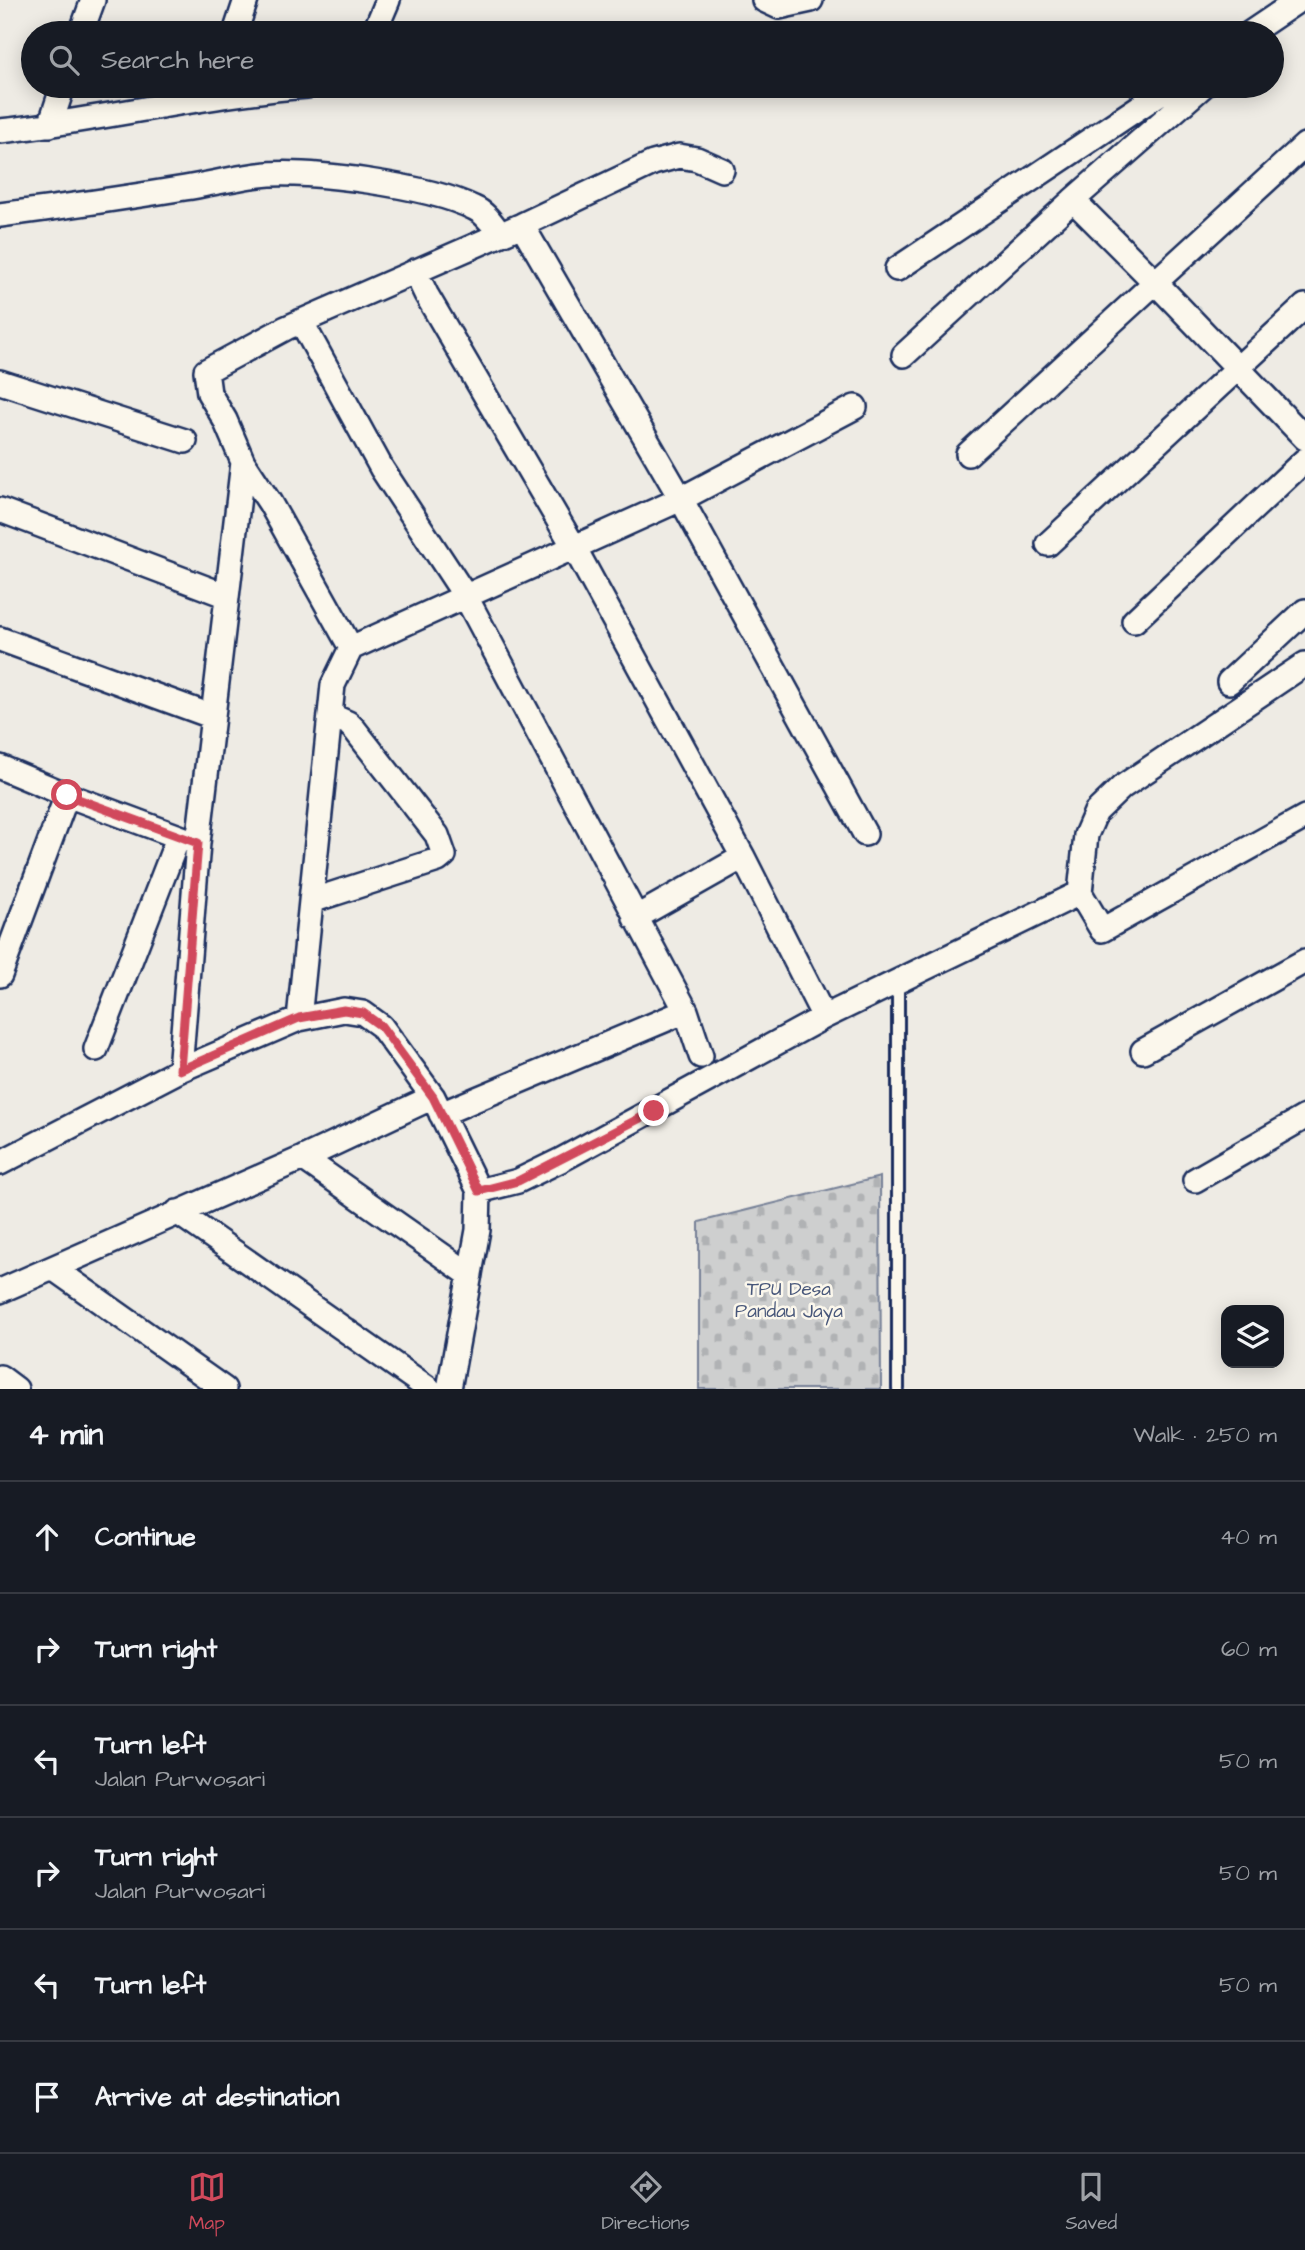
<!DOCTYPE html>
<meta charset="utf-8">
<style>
body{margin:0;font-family:"Architects Daughter",sans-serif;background:#20242c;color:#f1f3f6}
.controls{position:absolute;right:21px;bottom:21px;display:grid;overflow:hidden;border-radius:14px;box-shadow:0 4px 18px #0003}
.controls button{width:63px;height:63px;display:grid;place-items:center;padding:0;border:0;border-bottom:2px solid #363941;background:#171b24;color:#f1f3f6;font:35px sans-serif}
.stop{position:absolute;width:21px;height:21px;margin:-16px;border:5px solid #d1495b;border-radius:50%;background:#fff}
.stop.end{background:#d1495b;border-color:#fff;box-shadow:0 2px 7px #0008}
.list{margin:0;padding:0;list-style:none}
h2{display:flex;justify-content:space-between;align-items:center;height:91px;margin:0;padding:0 28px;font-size:30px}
h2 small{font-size:23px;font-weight:400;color:#9ea1a6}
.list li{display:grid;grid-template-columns:46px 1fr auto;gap:21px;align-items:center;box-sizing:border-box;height:112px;padding:0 28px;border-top:2px solid #363941}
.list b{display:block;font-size:26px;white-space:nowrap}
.list p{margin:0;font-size:23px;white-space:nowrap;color:#9ea1a6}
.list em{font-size:23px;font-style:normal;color:#9ea1a6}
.icon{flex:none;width:38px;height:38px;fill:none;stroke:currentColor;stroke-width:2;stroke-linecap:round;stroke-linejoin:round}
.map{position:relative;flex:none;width:1305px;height:1389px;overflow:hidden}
.search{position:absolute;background:#171b24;box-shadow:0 4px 18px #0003;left:21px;right:21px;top:21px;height:77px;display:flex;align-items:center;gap:18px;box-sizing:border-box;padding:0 24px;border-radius:38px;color:#9ea1a6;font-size:26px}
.sheet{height:763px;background:#171b24}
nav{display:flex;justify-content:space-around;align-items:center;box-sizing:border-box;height:98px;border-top:2px solid #363941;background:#171b24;font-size:19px;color:#9ea1a6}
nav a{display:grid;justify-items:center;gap:4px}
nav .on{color:#d1495b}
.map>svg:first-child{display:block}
.cemetery{fill:url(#cemetery-stones);stroke:#747f96;stroke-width:2}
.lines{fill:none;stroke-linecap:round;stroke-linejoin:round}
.service-casing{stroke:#1b2f5e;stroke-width:16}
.minor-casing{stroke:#1b2f5e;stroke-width:28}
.service{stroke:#fbf7ec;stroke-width:10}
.minor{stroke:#fbf7ec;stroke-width:23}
.route{stroke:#d1495b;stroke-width:9}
.labels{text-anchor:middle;stroke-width:5;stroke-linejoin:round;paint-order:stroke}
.park-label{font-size:19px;fill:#48577a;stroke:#fbf7ec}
</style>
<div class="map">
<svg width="1305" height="1389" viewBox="0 0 1305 1389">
<defs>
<pattern id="cemetery-stones" width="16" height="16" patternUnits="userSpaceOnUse" patternTransform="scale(1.75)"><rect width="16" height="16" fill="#cecfcf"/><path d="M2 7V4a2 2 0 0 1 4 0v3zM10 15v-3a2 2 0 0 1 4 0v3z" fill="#b0b2b4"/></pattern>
</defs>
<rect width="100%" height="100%" fill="#eeebe4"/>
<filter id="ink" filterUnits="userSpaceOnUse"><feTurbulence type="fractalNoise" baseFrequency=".0143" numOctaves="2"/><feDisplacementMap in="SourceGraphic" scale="14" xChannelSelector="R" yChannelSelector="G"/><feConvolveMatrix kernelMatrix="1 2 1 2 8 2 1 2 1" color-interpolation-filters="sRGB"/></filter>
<g filter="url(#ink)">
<!-- cemetery -->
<path class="cemetery" d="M880 1177 881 1389H699V1222Z"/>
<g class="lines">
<defs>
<path id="service" d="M898 981V1389"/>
<path id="minor" d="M764 0 779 7 811 0
M81 33 93 0
M235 33 246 0
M374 33 388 0
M1250 33 1299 0
M50 125 63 86
M0 131C103 120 204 94 307 86
M1073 200 1156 283 1305 438
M0 215C62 207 124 198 185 188 210 184 234 178 259 175 308 169 430 186 474 208 486 213 493 225 500 234
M522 225 681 499 865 834
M897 269 1171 86
M415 271 426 294 574 547 743 857 824 1017
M301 321 382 469 466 597 686 1011 701 1056
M904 355 1073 200 1203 86
M0 382 185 441
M968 454 1305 145
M243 462 270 503 351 648
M0 510 227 596
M1048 544 1305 306
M1134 621 1305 460
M0 639 211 716
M1229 682 1305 611
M0 767 67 795 193 842
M1080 893 1102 930 1305 817
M311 901 438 860 444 855 437 835 355 730 348 723 330 715
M635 918 743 857
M0 975 67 795
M299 1019 333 685 351 648 681 499 855 407
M96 1049 178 838
M1143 1051 1305 961
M180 1070 198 843 243 462 225 420 209 393 206 371 286 328 522 225 653 163 679 156 697 159 722 170
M441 1114 686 1011
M303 1158 470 1275
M0 1163 180 1070 299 1019 344 1010 363 1013 381 1026 433 1097 479 1191 478 1230 449 1389
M1195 1180 1305 1117
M479 1191 518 1181 561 1160 824 1017 1080 893 1086 835 1096 812 1122 787 1305 664
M177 1212 429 1389
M53 1268 224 1389
M0 1291 303 1158 433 1097
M0 1377 16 1389"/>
</defs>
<!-- service casing -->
<use href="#service" class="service-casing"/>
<!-- minor casing -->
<use href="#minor" class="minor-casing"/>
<!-- service -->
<use href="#service" class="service"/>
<!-- minor -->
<use href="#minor" class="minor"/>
</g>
</g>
<g class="lines" filter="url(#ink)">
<!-- route -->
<path class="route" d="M67 795 198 843 180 1070 299 1018 344 1010 363 1013 381 1026 433 1097 479 1191 518 1181 654 1111"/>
</g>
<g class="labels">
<!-- park labels -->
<g class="park-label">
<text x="789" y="1295">TPU Desa<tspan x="789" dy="22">Pandau Jaya</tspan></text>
</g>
</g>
</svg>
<div class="controls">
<button><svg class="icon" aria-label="layers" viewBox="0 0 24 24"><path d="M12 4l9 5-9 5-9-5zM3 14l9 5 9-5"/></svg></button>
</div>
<div class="stop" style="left:67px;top:795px"></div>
<div class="stop end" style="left:654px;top:1111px"></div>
<div class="search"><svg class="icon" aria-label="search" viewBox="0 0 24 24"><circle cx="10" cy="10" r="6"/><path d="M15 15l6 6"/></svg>Search here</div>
</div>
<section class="sheet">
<h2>4 min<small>Walk · 250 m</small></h2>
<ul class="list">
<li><svg class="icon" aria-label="ahead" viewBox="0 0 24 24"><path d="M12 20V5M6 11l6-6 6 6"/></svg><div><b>Continue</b></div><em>40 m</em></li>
<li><svg class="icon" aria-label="right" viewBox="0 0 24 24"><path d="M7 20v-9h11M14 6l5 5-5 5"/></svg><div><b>Turn right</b></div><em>60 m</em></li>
<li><svg class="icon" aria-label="left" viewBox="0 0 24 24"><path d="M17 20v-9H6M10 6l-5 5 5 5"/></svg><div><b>Turn left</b><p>Jalan Purwosari</p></div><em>50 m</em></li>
<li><svg class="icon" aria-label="right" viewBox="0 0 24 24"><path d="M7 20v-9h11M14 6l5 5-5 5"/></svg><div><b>Turn right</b><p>Jalan Purwosari</p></div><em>50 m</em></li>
<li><svg class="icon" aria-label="left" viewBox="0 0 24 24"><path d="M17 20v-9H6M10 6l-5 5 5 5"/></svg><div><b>Turn left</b></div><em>50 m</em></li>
<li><svg class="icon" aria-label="arrive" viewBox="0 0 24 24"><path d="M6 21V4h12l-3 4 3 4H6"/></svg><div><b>Arrive at destination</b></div></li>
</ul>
</section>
<nav>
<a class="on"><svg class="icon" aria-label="map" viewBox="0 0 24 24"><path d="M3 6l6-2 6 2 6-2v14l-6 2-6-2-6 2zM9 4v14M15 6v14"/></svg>Map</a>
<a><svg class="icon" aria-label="directions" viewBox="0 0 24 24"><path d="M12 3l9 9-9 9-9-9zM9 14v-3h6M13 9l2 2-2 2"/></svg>Directions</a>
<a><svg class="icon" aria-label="saved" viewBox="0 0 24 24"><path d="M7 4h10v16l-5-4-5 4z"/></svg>Saved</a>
</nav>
